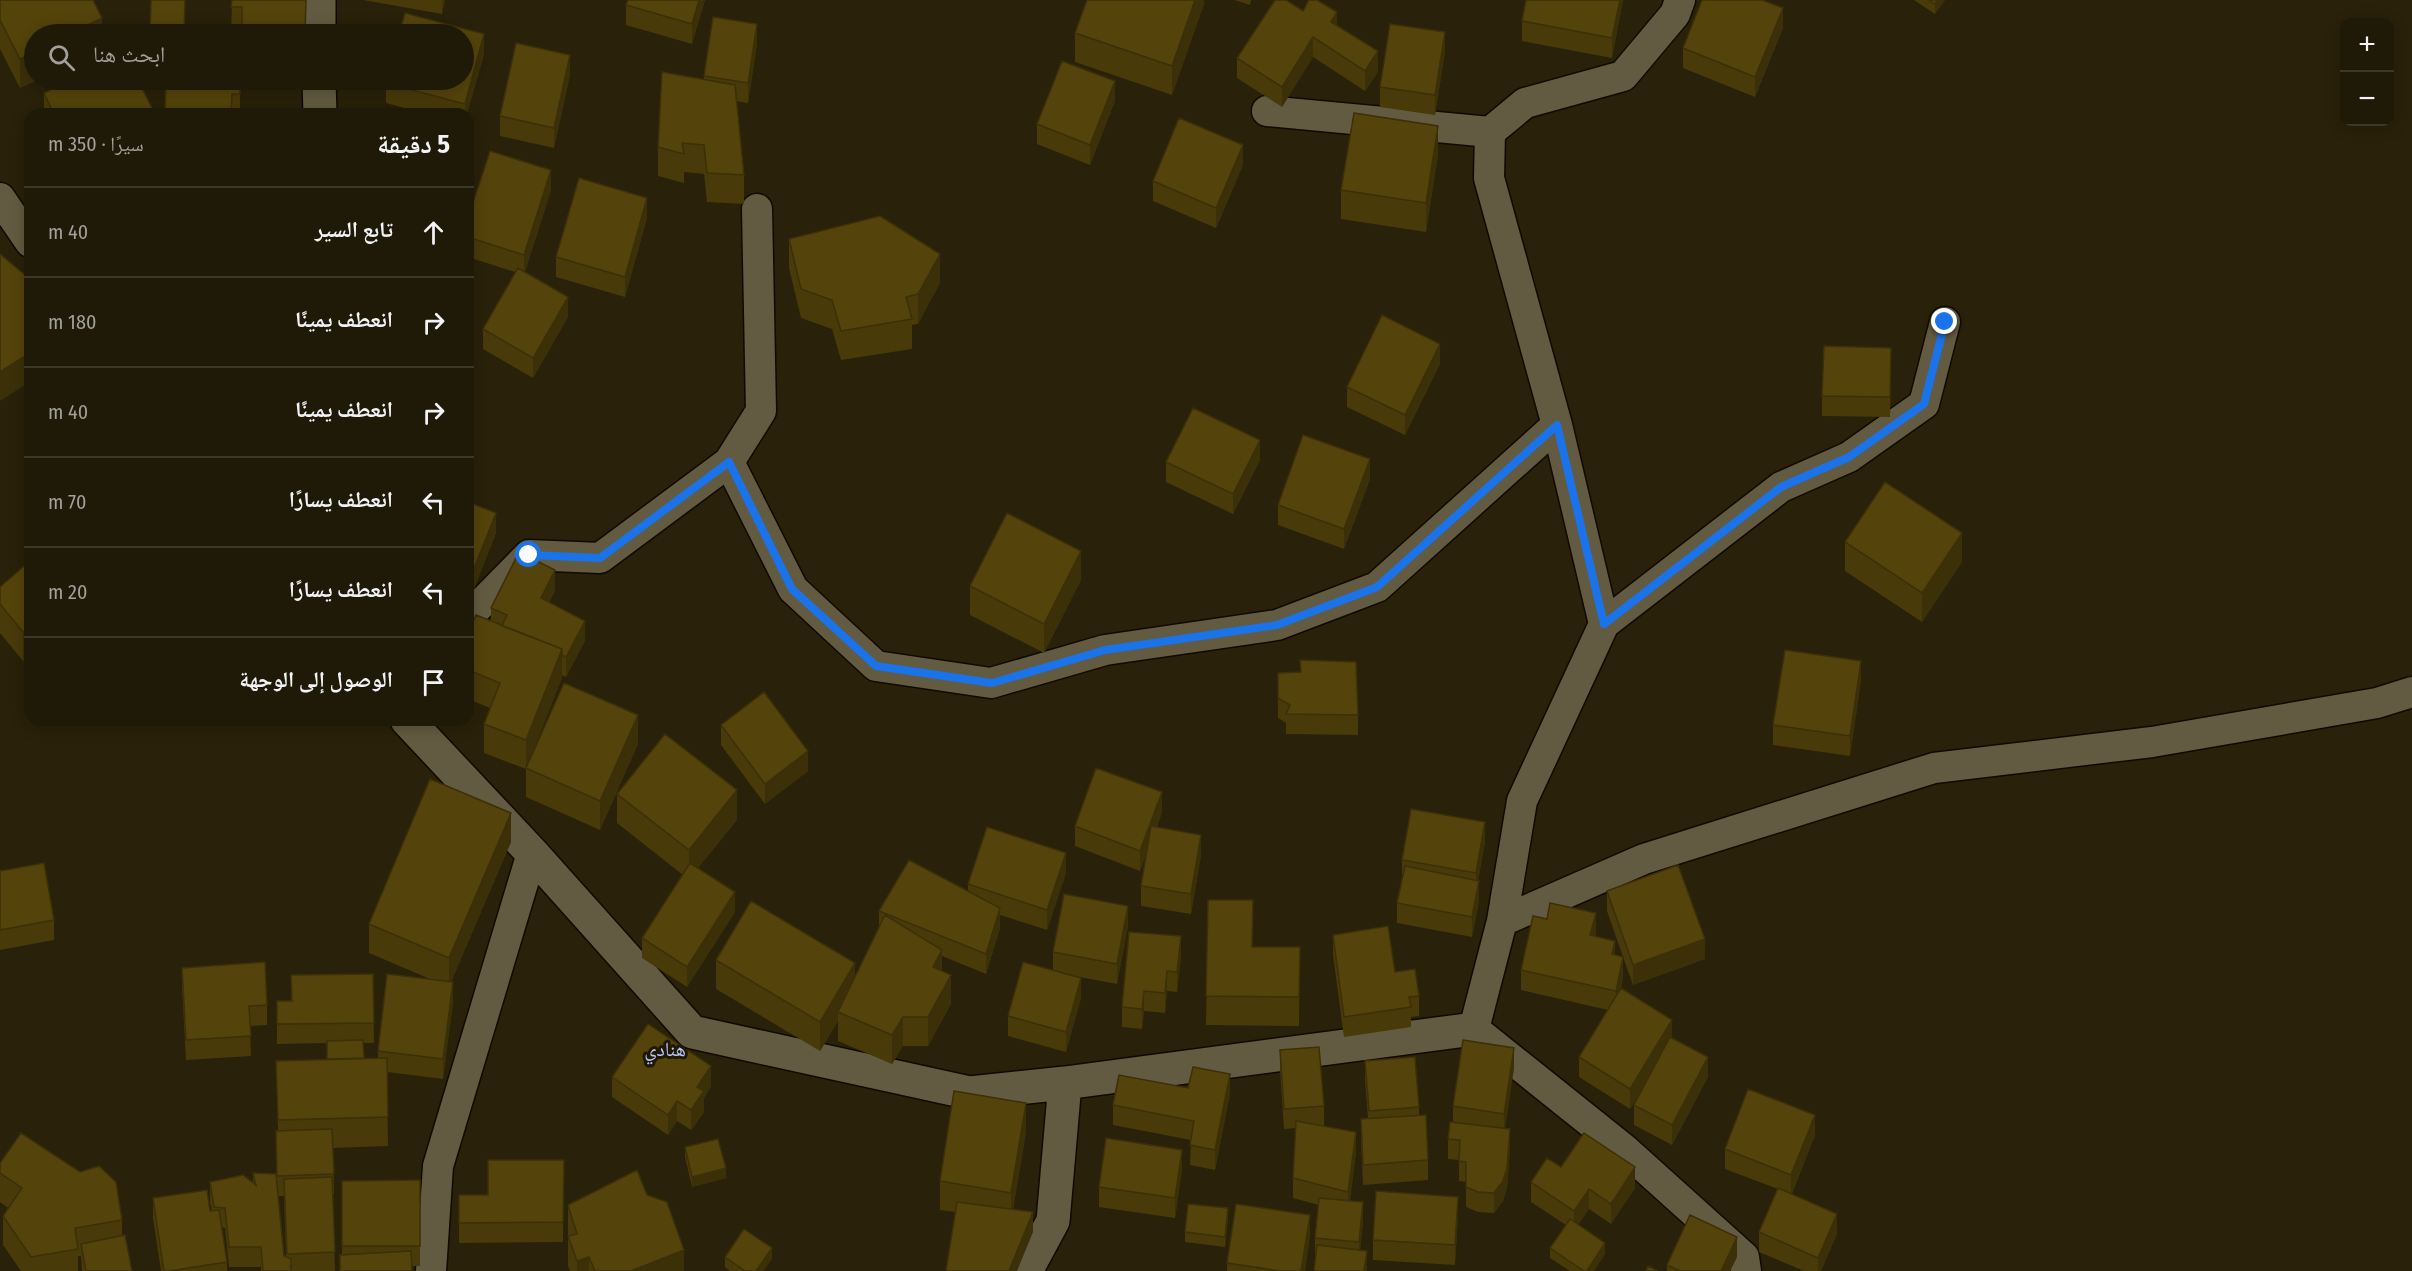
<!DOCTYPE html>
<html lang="ar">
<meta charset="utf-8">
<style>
body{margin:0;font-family:"Fira Sans Condensed","Noto Naskh Arabic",sans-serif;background:#2c2615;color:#f1f3f6;direction:rtl}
.controls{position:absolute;right:18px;top:18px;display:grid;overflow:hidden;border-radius:12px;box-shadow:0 3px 15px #0003}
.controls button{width:54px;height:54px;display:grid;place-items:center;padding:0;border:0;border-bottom:2px solid #3c3828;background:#1f1907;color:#f1f3f6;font:30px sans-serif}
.stop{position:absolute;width:18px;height:18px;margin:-14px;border:4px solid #1a73e8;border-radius:50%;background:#fff}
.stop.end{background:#1a73e8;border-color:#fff;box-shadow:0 2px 6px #0008}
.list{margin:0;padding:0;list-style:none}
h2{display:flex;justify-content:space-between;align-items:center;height:78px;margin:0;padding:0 24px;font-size:26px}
h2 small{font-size:20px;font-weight:400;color:#a1a09b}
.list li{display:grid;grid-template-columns:39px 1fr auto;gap:18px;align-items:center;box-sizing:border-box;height:90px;padding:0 24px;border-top:2px solid #3c3828}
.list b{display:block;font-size:22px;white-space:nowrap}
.list em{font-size:20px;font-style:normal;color:#a1a09b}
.icon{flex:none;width:33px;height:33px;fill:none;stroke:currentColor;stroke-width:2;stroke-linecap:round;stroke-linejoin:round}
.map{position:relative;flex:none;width:2412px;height:1271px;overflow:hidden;direction:ltr}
.search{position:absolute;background:#1f1907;box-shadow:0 3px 15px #0003;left:24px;top:24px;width:450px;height:66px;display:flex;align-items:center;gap:15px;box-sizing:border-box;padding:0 21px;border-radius:33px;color:#a1a09b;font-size:22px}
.panel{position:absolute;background:#1f1907;box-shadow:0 3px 15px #0003;left:24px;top:108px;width:450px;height:618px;border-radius:18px;direction:rtl}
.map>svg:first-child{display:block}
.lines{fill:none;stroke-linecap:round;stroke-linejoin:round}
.street-casing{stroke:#120a00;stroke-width:33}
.secondary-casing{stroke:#120a00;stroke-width:36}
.street{stroke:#635b41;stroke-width:30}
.secondary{stroke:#635b41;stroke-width:33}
.wall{fill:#483a09;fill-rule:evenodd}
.shaded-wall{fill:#3b3008}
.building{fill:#54440b;stroke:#3b3008;stroke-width:1.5}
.route{stroke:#1a73e8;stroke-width:8}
.labels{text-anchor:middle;stroke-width:6;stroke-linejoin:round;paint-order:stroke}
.quarter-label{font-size:20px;fill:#bcc5fe;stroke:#1f1802}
</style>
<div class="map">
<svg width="2412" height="1271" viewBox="0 0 2412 1271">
<rect width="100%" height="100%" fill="#292109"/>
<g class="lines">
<defs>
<path id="street" d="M1267 111 1490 132 1489 178 1557 425 1604 624
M1490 132 1525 103 1623 76 1675 14 1680 0
M0 198 30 242
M729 462 793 589 876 666 991 683 1105 650 1277 625 1377 587 1557 425
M468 614H471L529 555 600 558 729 462 761 411 757 209
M1502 921 1644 859 1934 768 2152 742 2377 703 2412 692
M431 1271 438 1166 532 853
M1746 1271 1744 1257 1624 1149 1474 1029 1502 921 1522 801 1604 624 1781 487 1849 457 1924 404 1945 322"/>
<path id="secondary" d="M319 0V34
M319 80 320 114
M407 720 532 853 692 1032 970 1093 1065 1083 1474 1029
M1026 1271 1053 1221 1065 1083"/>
</defs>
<!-- street casing -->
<use href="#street" class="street-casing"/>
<!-- secondary casing -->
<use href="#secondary" class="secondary-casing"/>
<!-- street -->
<use href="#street" class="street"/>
<!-- secondary -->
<use href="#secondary" class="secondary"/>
</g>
<!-- wall -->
<path class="wall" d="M0 0 102 34 34 80H38L20 88 0 49Z
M232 0 306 34H231Z
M363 0H445L442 14Z
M705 0 692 44 626 25V5Z
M1204 0V4L1172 95 1075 62V33Z
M1234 0H1251L1250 5Z
M1623 0 1612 58 1522 41V21Z
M1914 0H1945L1935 14Z
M1303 11 1337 26 1378 72 1365 91 1313 57 1282 107 1237 78V58Z
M1783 28 1755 97 1683 68V48Z
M757 44 748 103 736 101 744 175V204L707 202 704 174 684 172V183L658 176V147L704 80V76Z
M1445 52 1435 115 1380 107V87Z
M484 54 467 114H426L386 103V83Z
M570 75 554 148 500 136V116Z
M240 80V114H165Z
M44 93 155 114H44Z
M1115 101 1090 165 1037 144V124Z
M1438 155 1426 232 1341 219V190Z
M1243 165 1216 228 1153 201V181Z
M551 190 525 272 568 317 533 378 483 349V329L515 272 468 257V218Z
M647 218 625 297 556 277V257Z
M789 239 940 283 918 324 912 325V349L841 360 832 329 801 318 789 268Z
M1440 364 1405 435 1347 407V387Z
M1891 368 1890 417 1822 416V396Z
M1260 460 1233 514 1166 482V462Z
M1370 479 1344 549 1278 525V505Z
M468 502 496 533 469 601 468 600Z
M1845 542 1962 562 1922 622 1845 571Z
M30 561V655L23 661 0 633V587Z
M1081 580 1044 653 970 615V586Z
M555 590 549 603 585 641 566 677 562 675V678L528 764 638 744 600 830 526 797V768V769L484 753V724L490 708 468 699V635L491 621V608Z
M1300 660 1358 715V735L1286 734V723L1278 718V673L1300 672Z
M1861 681 1850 756 1773 745V725Z
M721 725 808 771 765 804 721 745Z
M617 794 737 820 698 868 735 912 687 987 642 958V938L683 875 617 823Z
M1162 812 1157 827 1201 855 1191 914 1141 906V886L1147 853 1140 871 1075 846V826Z
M511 842 451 982 453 1002 443 1079 387 1072 388 1146 333 1148 334 1194H333L335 1271H261V1267H229L225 1228 221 1227 227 1262V1271H161L153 1218V1198L210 1211H212L210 1202V1182L253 1183V1173L277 1183 276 1151V1131H278L276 1061 327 1059V1043L277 1044V1001H291V975L373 974 374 1043H364V1058H378V1051L430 979 369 953V924ZM278 1196H284L286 1257 284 1256Z
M1485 842 1478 881 1479 901 1472 937 1397 923V903L1402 880V860Z
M0 871 54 920V940L0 950Z
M1066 873 1047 930 1000 915V928L986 974 942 956V971L951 1004 928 1046H903L892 1064 838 1041V1021L820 1051 716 989V960L855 977 879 926V911L968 891V884Z
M1607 891 1705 959 1633 985 1623 957V977L1621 989 1672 1038 1708 1077 1672 1145 1634 1125V1105L1644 1086 1630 1109 1579 1077V1057L1608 1010 1521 990V970L1596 933 1595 936 1615 955 1623 957 1607 911Z
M1208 900 1253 947H1300L1299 1026 1206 1025Z
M1128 926 1117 984 1069 975 1081 998 1066 1052 1008 1036V1016L1053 970V952Z
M1333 935 1395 972 1419 996V1016L1411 1017V1027L1344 1037 1333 955Z
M1181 956 1177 992 1167 991 1165 1013 1144 1011 1142 1029 1122 1027V1007Z
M182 968 267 1005V1025L250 1026 251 1056 186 1060 182 988Z
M1280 1050 1324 1106V1126L1356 1152 1350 1201 1363 1222 1360 1250 1315 1258V1238L1319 1205 1293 1198V1178L1296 1128 1284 1129 1280 1070Z
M1365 1061 1419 1107V1116L1428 1160V1180L1363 1185 1361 1139V1119H1368L1365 1081Z
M1514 1068 1505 1128 1510 1149 1507 1188 1503 1201 1494 1213 1478 1212 1466 1207V1182L1459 1181V1160L1448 1159V1139L1453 1122V1106Z
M612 1077 711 1086 704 1098V1112L691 1130 677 1121 668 1135 612 1097Z
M1188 1088 1230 1094 1215 1170 1190 1165 1191 1140 1113 1125V1105Z
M1026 1132 1013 1209 1033 1232 955 1212 940 1210V1181Z
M1815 1135 1792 1194 1837 1234 1821 1271H1804L1759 1252V1232L1778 1189 1725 1169V1149Z
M685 1147 726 1178 692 1187 685 1157Z
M564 1160 563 1242 459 1243V1195H488Z
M0 1163 122 1220V1236L132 1271H82L81 1256H78V1271H21L3 1245V1216L8 1208 0 1202Z
M1561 1167 1635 1188 1611 1224 1589 1209 1578 1225 1605 1254 1594 1271H1570L1550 1258V1248L1566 1225 1531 1202V1182Z
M1182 1170 1175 1218 1099 1207V1187Z
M420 1180V1266H412V1271H340V1255H342V1181Z
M647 1195 684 1271H570L568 1266V1205Z
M1458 1217 1455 1265 1373 1260V1240Z
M1228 1218 1225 1247 1185 1242V1232Z
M1310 1235 1305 1271H1227V1263Z
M725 1257 772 1259 763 1271H730L725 1267Z
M1737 1257 1730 1271H1667V1265Z"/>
<!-- shaded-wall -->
<path class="shaded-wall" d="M442 0H445L442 14Z
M699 0H705L692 44V24Z
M1195 0H1204V4L1172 95V66Z
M1620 0H1623L1612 58V38Z
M1937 0H1945L1935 14V4Z
M1783 8V28L1755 97V77Z
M1337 12V32L1331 22Z
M102 18V34H69Z
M757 24V44L748 103V83Z
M1445 32V52L1435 115V95Z
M484 34V54L467 114H465V104Z
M1313 37V57L1282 107V87Z
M1378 51V72L1365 91V71Z
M34 52V80H38L20 88V59Z
M570 55V75L554 148V128Z
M1115 81V101L1090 165V145Z
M1438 126V155L1426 232V203Z
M471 135V164L468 174V145Z
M1243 145V165L1216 228V208Z
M551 170V190L524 275V255Z
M647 198V218L625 297V277Z
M940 254V283L918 324V294Z
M568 297V317L533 378V358Z
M1440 344V364L1405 435V415Z
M30 353V382L0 401V372Z
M1260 440V460L1233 514V494Z
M1370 459V479L1344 549V529Z
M496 513V533L469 601V581Z
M1962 533V562L1922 622V593Z
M1081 551V580L1044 653V624Z
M555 570V590L541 618V598Z
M585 621V641L566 677V657Z
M30 626V655L23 661V632Z
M562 649V678L526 769V740Z
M1861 661V681L1850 756V736Z
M638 715V744L600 830V801Z
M808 751V771L765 804V784Z
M737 790V820L689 879V850Z
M1162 792V812L1140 871V851Z
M511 813V842L449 987V958Z
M1485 822V842L1476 893V873Z
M1201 835V855L1191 914V894Z
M1066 853V873L1047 930V910Z
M1479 881V901L1472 937V917Z
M735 892V912L687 987V967Z
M1128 906V926L1117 984V964Z
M1000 908V928L986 974V954Z
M1596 913V933L1590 955V935Z
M1181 936V956L1177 992V972Z
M1705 939V959L1633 985V965Z
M1615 941V961L1612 954Z
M942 950V979L933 967Z
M1623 957V977L1616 1011V991Z
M855 963V993L838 1012V1021L820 1051V1022Z
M1167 971V991L1165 1013V993Z
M951 975V1004L928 1046V1017Z
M1081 978V998L1066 1052V1032Z
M453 982V1002L443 1079V1059Z
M1144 991V1011L1142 1029V1009Z
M903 1017V1046L892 1064V1035Z
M1672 1020V1040L1630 1109V1089Z
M1514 1048V1068L1504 1134V1114Z
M1708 1057V1077L1672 1145V1125Z
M711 1066V1086L704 1098V1112L691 1130V1110L697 1087Z
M1230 1074V1094L1215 1170V1150Z
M677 1101V1121L668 1135V1115Z
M1026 1103V1132L1011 1222V1193Z
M1815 1115V1135L1791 1195V1175Z
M1510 1129V1149L1507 1188 1503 1201 1494 1213V1193Z
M1356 1132V1152L1348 1212V1192Z
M1182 1150V1170L1175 1218V1198Z
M1635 1167V1188L1611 1224V1204Z
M726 1168V1178L692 1187V1177Z
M1589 1189V1209L1574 1231V1211Z
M1458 1197V1217L1455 1265V1245Z
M1363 1202V1222L1359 1262V1242Z
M1228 1208V1218L1225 1247V1237Z
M1033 1212V1232L1017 1271H1009Z
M1837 1214V1234L1821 1271H1818V1258Z
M1310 1215V1235L1305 1271H1301Z
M1737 1237V1257L1730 1271H1721Z
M1605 1243V1254L1594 1271H1587Z
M772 1248V1259L763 1271H756Z
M684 1250V1271H631Z
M1367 1251V1271H1364Z
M589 1257V1271H577V1261Z"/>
<!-- building -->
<path class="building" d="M0 0H93L102 18 69 34H34V52L20 59 0 20Z
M151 0H185L184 34H150Z
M232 0H306L305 34H242V7H231Z
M628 0H699L692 24 626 5Z
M1087 0H1195L1172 66 1075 33Z
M1275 0H1286L1303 11 1309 0H1317L1337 12 1331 22 1378 51 1365 71 1313 37 1282 87 1237 58Z
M1526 0H1620L1612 38 1522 21Z
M1702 0H1762L1783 8 1755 77 1683 48Z
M1929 0H1937L1935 4Z
M405 13 484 34 465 104 386 83 387 80H464V34H399Z
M713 17 757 24 748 83 704 76Z
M1390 24 1445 32 1435 95 1380 87Z
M516 43 570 55 554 128 500 116Z
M1062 61 1115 81 1090 145 1037 124Z
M662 72 735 85 744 175 707 173 704 145 682 143 684 154 658 147Z
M71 80H138L155 114H54L44 93Z
M166 80H240V94H232L231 114H165Z
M1354 113 1438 126 1426 203 1341 190Z
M1179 118 1243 145 1216 208 1153 181Z
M468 135H471L468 145Z
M490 151 551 170 524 255 468 237V218Z
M579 178 647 198 625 277 556 257Z
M880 216 940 254 918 294 906 297 912 319 841 331 832 300 801 289 789 239Z
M0 254 30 279V353L0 372Z
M518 268 568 297 533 358 483 329Z
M1382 315 1440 344 1405 415 1347 387Z
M1824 346 1891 348 1890 397 1822 396Z
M1193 408 1260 440 1233 494 1166 462Z
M1303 435 1370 459 1344 529 1278 505Z
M1885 482 1962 533 1922 593 1845 542Z
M468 502 496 513 469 581 468 580Z
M1007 513 1081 551 1044 624 970 586Z
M519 552 555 570 541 598 585 621 566 657 562 655V649L502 626 507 615 491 608Z
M30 561V626L23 632 0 604V587Z
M476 615 562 649 526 740 484 724 500 683 468 670V635Z
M1785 650 1861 661 1850 736 1773 725Z
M1300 660 1356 662 1358 715 1286 714 1290 705 1278 698V673L1301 672Z
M564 683 638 715 600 801 526 768Z
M764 692 808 751 765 784 721 725Z
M665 734 737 790 689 850 617 794Z
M1096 768 1162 792 1140 851 1075 826Z
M430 779 511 813 449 958 369 924Z
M1411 809 1485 822 1476 873 1402 860Z
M1151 826 1201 835 1191 894 1141 886Z
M987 827 1066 853 1047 910 968 884Z
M909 860 1000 908 986 954 879 911Z
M44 863 54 920 0 930V871Z
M690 863 735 892 687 967 642 938Z
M1678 865 1705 939 1633 965 1607 891Z
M1405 866 1479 881 1472 917 1397 903Z
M1064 894 1128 906 1117 964 1053 952Z
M1208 900H1253L1252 947H1300L1299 997 1206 996Z
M751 901 855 963 820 1022 716 960Z
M1550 903 1596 913 1590 935 1615 941 1612 954 1623 957 1616 991 1521 970 1533 916 1547 919Z
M885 915 942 950 933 967 951 975 928 1017H903L892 1035 838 1012Z
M1388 926 1395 972 1415 969 1419 996 1409 997 1411 1007 1344 1017 1333 935Z
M1129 932 1181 936 1177 972 1167 971 1165 993 1144 991 1142 1009 1122 1007Z
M265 962 267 1005 249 1006 251 1036 186 1040 182 968Z
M1023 962 1081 978 1066 1032 1008 1016Z
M373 974 374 1023 277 1024V1001H292L291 975Z
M387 974 453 982 443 1059 378 1051Z
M1621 988 1672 1020 1630 1089 1579 1057Z
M648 1024 711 1066 697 1087 704 1091 691 1110 677 1101 668 1115 612 1077Z
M1670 1037 1708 1057 1672 1125 1634 1105Z
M363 1040 364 1058 327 1059V1041Z
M1463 1040 1514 1048 1504 1114 1453 1106Z
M1319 1047 1324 1106 1284 1109 1280 1050Z
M1415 1057 1419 1107 1369 1111 1365 1061Z
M387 1058 388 1117 278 1120 276 1061Z
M1193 1067 1230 1074 1215 1150 1190 1145 1194 1121 1113 1105 1119 1075 1188 1088Z
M1748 1089 1815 1115 1791 1175 1725 1149Z
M954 1091 1026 1103 1011 1193 940 1181Z
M1426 1115 1428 1160 1363 1165 1361 1119Z
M1296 1121 1356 1132 1348 1192 1293 1178Z
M1450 1122 1510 1129 1507 1168 1503 1181 1494 1193 1478 1192 1466 1187V1162L1459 1161 1460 1140 1448 1139Z
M332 1129 334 1174 277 1176 276 1131Z
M21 1133 80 1172 99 1166 116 1182 122 1220 75 1228 78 1249 31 1257 3 1216 22 1188 0 1173V1163Z
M1584 1133 1635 1167 1611 1204 1589 1189 1574 1211 1531 1182 1547 1158 1561 1167Z
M1106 1138 1182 1150 1175 1198 1099 1187Z
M718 1139 726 1168 692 1177 685 1147Z
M488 1160H564L563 1222 459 1223V1195H488Z
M637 1170 647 1195 667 1202 684 1250 631 1271H595L589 1257 577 1261 568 1236 577 1234 568 1205Z
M253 1173 276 1174 284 1256 291 1259V1271H263L261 1247H229L225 1208 214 1207 210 1182 243 1175 256 1185Z
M332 1177 335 1252 287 1254 284 1179Z
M420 1180V1246H342V1181Z
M1778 1188 1837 1214 1818 1258 1759 1232Z
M207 1190 210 1211 219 1210 227 1262 169 1271H164L153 1198Z
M1376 1191 1458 1197 1455 1245 1373 1240Z
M1319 1198 1363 1202 1359 1242 1315 1238Z
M957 1202 1033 1212 1009 1271H946Z
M1188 1204 1228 1208 1225 1237 1185 1232Z
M1236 1204 1310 1215 1301 1271H1280L1227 1263Z
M1690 1215 1737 1237 1721 1271H1680L1667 1265Z
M1570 1219 1605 1243 1587 1271H1584L1550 1248Z
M744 1229 772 1248 756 1271H745L725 1257Z
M125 1235 132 1271H86L81 1244Z
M1317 1245 1367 1251 1364 1271H1314Z
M411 1251 412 1271H340V1255Z
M1648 1266 1658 1271H1646Z"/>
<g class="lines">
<!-- route -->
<path class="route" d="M529 555 600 558 729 462 792 589 876 666 992 683 1105 650 1277 625 1377 587 1557 425 1604 624 1781 487 1849 457 1924 404 1945 322"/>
</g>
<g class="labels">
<!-- quarter labels -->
<g class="quarter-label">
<text x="665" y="1056">هنادي</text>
</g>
</g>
</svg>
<div class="controls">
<button>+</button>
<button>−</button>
</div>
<div class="stop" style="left:529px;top:555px"></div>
<div class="stop end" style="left:1945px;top:322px"></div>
<div class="search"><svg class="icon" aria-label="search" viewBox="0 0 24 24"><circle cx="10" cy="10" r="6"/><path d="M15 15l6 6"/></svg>ابحث هنا</div>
<section class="panel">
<h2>5 دقيقة<small>سيرًا · 350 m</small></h2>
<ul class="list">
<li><svg class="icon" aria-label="ahead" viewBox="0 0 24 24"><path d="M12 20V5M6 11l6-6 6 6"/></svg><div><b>تابع السير</b></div><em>40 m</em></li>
<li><svg class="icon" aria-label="right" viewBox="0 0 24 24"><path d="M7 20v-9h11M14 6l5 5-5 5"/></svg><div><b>انعطف يمينًا</b></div><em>180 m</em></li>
<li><svg class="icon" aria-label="right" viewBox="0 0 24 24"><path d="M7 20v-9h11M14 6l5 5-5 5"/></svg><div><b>انعطف يمينًا</b></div><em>40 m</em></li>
<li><svg class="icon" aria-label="left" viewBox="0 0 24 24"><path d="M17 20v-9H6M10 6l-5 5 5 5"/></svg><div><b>انعطف يسارًا</b></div><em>70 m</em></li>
<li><svg class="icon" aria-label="left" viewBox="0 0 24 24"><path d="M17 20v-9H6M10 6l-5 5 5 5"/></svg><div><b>انعطف يسارًا</b></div><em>20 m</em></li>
<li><svg class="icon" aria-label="arrive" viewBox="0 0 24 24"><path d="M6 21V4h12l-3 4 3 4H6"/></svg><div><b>الوصول إلى الوجهة</b></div></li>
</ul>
</section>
</div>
